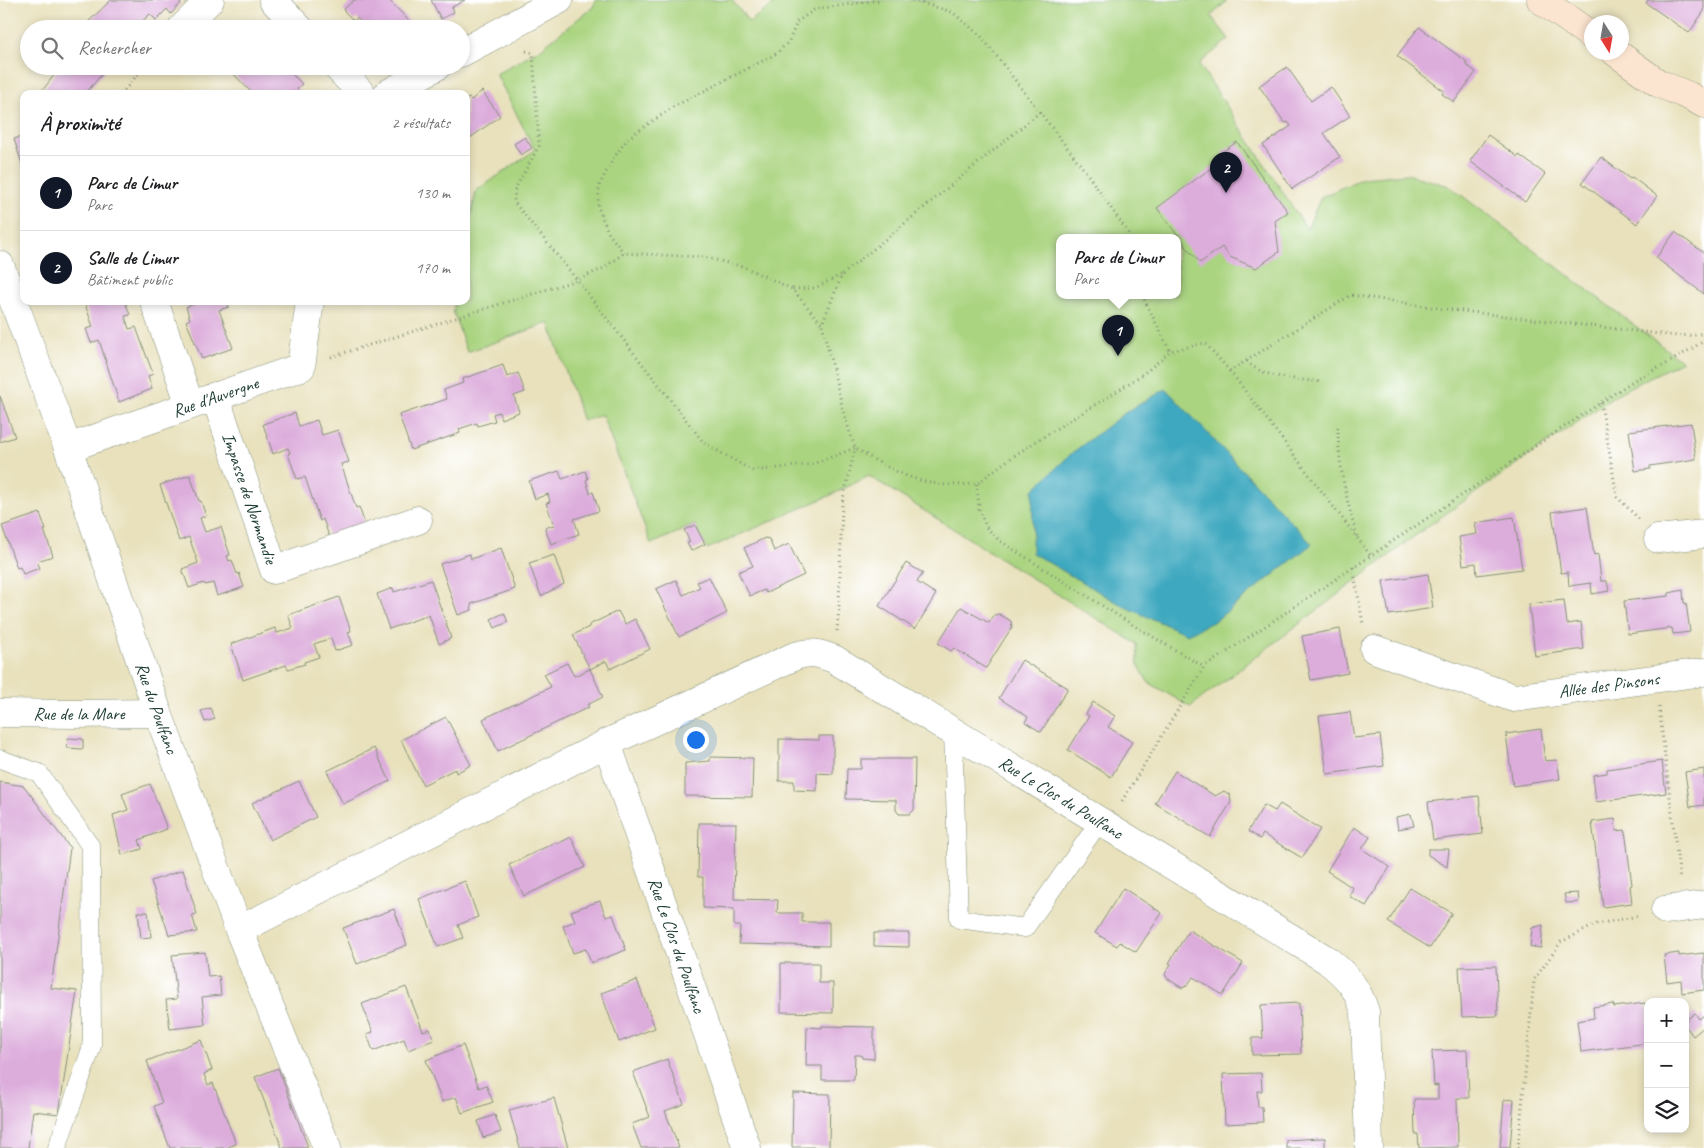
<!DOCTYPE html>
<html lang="fr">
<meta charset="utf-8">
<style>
body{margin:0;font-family:Caveat,sans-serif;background:#f6f6f6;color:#202124}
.controls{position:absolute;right:15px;bottom:15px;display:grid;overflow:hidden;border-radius:10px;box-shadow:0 2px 8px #0003}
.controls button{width:45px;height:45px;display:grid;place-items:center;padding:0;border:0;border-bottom:1px solid #e0e0e0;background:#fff;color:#202124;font:25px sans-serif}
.compass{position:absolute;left:1584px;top:15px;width:45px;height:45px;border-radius:50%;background:#fff;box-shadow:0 2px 8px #0003;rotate:169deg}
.you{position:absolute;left:695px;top:739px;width:18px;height:18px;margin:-12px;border:4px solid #fff;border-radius:50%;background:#1a73e8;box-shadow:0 0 0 8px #1a73e833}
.badge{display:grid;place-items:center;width:32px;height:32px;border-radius:50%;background:#111827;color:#fff;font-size:16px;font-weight:700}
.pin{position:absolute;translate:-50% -41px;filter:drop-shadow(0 1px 2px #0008)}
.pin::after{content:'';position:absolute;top:26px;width:18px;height:15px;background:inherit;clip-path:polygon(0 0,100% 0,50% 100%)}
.popup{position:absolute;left:1056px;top:234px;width:125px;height:65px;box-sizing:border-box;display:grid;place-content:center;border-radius:10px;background:#fff;filter:drop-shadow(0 1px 4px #0005);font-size:16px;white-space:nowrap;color:#757577}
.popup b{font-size:19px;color:#202124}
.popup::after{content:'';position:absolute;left:50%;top:100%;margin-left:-10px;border:10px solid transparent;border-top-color:#fff}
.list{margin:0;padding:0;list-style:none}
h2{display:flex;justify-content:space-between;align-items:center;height:65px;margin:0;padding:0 20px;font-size:21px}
h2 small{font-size:16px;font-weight:400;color:#757577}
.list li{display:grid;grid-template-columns:32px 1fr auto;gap:15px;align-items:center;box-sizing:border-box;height:75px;padding:0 20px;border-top:1px solid #e0e0e0}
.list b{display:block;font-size:19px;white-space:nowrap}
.list p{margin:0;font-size:16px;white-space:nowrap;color:#757577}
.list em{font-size:16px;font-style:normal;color:#757577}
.icon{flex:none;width:28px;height:28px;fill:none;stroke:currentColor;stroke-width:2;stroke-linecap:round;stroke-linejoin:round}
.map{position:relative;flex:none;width:1704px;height:1148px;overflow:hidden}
.search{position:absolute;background:#fff;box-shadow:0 2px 8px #0003;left:20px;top:20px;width:450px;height:55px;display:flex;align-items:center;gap:12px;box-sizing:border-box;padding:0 18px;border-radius:28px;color:#757577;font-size:19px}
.panel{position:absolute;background:#fff;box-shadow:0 2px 8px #0003;left:20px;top:90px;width:450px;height:215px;border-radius:10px}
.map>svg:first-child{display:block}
.green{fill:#aad480;stroke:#64885a;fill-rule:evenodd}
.water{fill:#3ea8bf;stroke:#2e727a}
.building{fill:#dcacdb}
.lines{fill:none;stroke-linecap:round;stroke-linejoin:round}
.lane-casing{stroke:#848f78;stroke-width:19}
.street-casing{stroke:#848f78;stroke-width:29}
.secondary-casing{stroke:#848f78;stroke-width:29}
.path{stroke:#848f78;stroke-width:3;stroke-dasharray:1 4;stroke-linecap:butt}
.lane{stroke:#fff;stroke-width:18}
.street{stroke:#fff;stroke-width:28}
.secondary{stroke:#fce5d0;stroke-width:28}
.labels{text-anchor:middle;stroke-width:4.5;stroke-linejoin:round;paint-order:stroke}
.street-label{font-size:18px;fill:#1f3d34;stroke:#fff}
</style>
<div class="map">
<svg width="1704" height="1148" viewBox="0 0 1704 1148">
<rect width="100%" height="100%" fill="#fff"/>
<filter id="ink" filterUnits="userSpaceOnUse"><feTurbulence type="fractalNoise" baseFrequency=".02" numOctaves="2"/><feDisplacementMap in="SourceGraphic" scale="10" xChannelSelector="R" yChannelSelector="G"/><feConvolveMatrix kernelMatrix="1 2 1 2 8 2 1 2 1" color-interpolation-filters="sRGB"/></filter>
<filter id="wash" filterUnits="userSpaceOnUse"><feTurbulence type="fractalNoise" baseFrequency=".0096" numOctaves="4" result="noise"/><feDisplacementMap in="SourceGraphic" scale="20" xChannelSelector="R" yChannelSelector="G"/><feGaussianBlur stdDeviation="1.12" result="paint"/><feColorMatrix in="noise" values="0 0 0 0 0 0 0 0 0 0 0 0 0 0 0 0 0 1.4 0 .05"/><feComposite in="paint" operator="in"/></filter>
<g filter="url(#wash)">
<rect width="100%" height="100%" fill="#e8e1bc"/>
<!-- green -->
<path class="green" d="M596 0H732L749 22 780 0H1225L1226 2 1211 16 1229 39 1199 64 1307 229 1321 197 1363 178 1407 174 1449 186 1682 361 1622 391 1428 526 1190 707 1148 682 1138 664 1137 644 869 476 829 496 707 549 695 525 651 544 602 415 583 421 549 323 467 352 453 311 455 301H466V241L476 191 535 150 496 74 540 49 593 7ZM1059 237H1177V295H1059Z"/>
<!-- water -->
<path class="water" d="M1166 389 1312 544 1215 621 1187 634 1125 607 1032 553 1033 490 1072 453 1126 412Z"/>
<g id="blocks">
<!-- building -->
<path class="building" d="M111 0H178L181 3 171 14 167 9 156 20 150 14 134 29H88L84 26Z
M354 0H389L412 24 407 29H367L357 18 354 21 343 10Z
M431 0H465L452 7 454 12 441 19Z
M1648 0H1704V11L1689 33 1646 3Z
M1419 27 1467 62 1465 64 1476 72 1454 102 1442 94 1444 91 1397 56Z
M61 66H109L85 94H45L42 91Z
M226 66H284L302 84 297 89 301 94H253Z
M1287 67 1311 101 1331 87 1350 116 1324 133 1340 157 1292 189 1263 145 1291 126 1288 122 1285 123 1259 86Z
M482 91 500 116 466 141V100L469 98 471 100Z
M1488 135 1518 157 1519 155 1545 174 1525 202 1470 161Z
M24 136V167H23L14 139Z
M525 137 532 148 521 155 514 144Z
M1237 142 1288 212 1275 221 1279 252 1256 268 1230 257 1222 247 1200 263 1192 253H1191L1157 208 1226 157 1222 152Z
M1601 157 1630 179 1632 177 1657 196 1637 224 1582 183Z
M1675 232 1704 253V294L1656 258Z
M84 301H125L130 315 125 316 129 329 136 327 153 374 148 376 152 389 119 402 99 340 91 343 86 329 93 327Z
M193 301H227L229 307 219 310 233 348 202 359 186 321 190 319 186 307 194 304Z
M503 365 507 377 518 373 525 392 514 396 519 412 501 419 499 412 493 414 495 421 478 426 477 423 459 429 460 433 411 450 399 415 447 399 444 390 463 383 462 379Z
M0 396 15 437 0 442Z
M295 413 299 426 317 420 322 435 338 430 349 462 341 464 356 508 359 507 366 527 330 539 323 519 320 521 305 477 297 479 288 454 290 453 288 448 273 454 263 424Z
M1691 423 1696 459 1650 466V469L1635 471 1629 431Z
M559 471 562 479 585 471 588 479 586 480 590 493 593 492 599 511 574 519 579 534 551 544 545 528 554 525 546 503 550 502 548 494 535 499 529 481Z
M190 475 199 501H201L206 516 200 518 205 532 221 527 230 555 227 556 229 561 232 560 237 574 239 573 244 587 217 596 213 583 205 585 204 583 189 588 182 569 198 563 189 537 179 541 160 485Z
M1587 507 1594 555 1598 554 1601 581H1607L1609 591 1592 594 1591 583 1569 586 1568 572 1561 573 1552 512Z
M40 513 46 530H44L53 556 37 561 40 568 23 574 20 567 17 568 2 526Z
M1514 517 1522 569 1477 575 1476 563 1463 565 1459 537 1477 534 1475 523Z
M695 525 705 544 691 551 687 543 690 542 684 530Z
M765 538 769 539 774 551 789 544 804 575 766 593 764 590 750 596 738 572 753 566 744 548Z
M501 548 515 589 471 604 472 610 458 615 440 564 470 554 471 559Z
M554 555 564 584 541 596 529 563Z
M906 563 923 573 917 582 936 594 915 629 879 606Z
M1428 574 1433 608 1389 615 1383 581Z
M709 577 727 613 679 637 656 589 676 580 683 595 700 587 697 582Z
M431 580 451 638 439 644 429 615 389 629 377 594 393 588 394 592Z
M1683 590 1684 603H1686L1690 632 1673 634 1672 628 1628 634 1624 601 1669 596V593Z
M339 597 351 631 348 632 353 645 335 651 331 638 314 644 319 657 304 662 305 664 288 669 286 665 243 680 231 644 275 628 277 633 293 628 288 615Z
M1564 600 1567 624 1581 622 1584 649 1535 656 1529 604Z
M961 607 989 623 994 615 999 614 1011 621 1012 627 986 668 954 648 951 651 938 643Z
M618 611 625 624 635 619 650 649 610 669 606 661 590 669 603 697 587 705 589 707 498 751 483 719 551 687 544 674 567 663 574 676 590 669 573 635 589 627V625Z
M504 613 508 622 495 628 491 619Z
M1340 629 1348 673 1311 680 1302 636Z
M1022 660 1068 688 1041 732 1025 722 1028 717 999 698Z
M1093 702 1115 716 1108 727 1132 742 1111 777 1068 750 1089 716 1086 714Z
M211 708 215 719 205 722 201 711Z
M1350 712 1354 738 1380 735 1384 766 1327 774 1319 716Z
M446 717 471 765 456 773 455 769 423 785 401 740Z
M1541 729 1545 761 1557 760 1560 779 1513 786 1506 734Z
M819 736H833V774L817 773V791L794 790V781H779V739L819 740Z
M68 738 83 739V749L67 748Z
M374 748 390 781 343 804 327 771Z
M710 757 753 758 752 797 685 796V763L710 761Z
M861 759H915L914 810 910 814H899L896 810V800L846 799 847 769H861Z
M1662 761 1666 793 1596 802 1593 775 1607 773V769Z
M1704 769V805L1690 807 1685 772Z
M1175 771 1215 796 1224 791 1230 795 1231 802 1210 837 1155 803Z
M299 781 316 817 270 840 252 803Z
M0 782 24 786 70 848 51 988 77 991 59 1114 33 1111 28 1148H0Z
M150 784 167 829 139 840 142 849 122 855 113 815 128 810 122 794Z
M1479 796 1483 834 1433 840 1428 802Z
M1280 804 1320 829 1302 858 1263 834 1260 839 1248 831 1264 805 1275 811Z
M1411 814 1414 826 1398 829 1396 817Z
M1615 819 1616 831 1625 830 1632 885 1630 886 1632 903 1603 907 1592 822Z
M699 823H736L734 899 778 900 777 913H802V922H829V946L739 944 740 926H734V909L703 908V877H698Z
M1354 827 1370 837 1362 849 1390 867 1366 906 1349 896 1353 888 1327 871Z
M571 837 585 867 524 896 509 865 556 842 557 844Z
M1428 849H1449L1447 867 1428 855Z
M183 870 197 914 192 915 197 932 169 935 151 881Z
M465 881 478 917 458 925 463 938 438 947 419 899Z
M1123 888 1162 913 1136 952 1120 942 1117 946 1095 933Z
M1410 888 1452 913 1430 948 1388 922Z
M1578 893 1579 902 1566 903 1564 894Z
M600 901 606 917 613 915 626 950 591 963 586 949 573 953 563 926 575 921 571 911Z
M394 909 407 945 357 964 343 928Z
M138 912H148L151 937 141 938Z
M1543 925 1541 948 1530 947 1532 928Z
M1189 930 1243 963 1223 995 1193 977 1187 986 1182 988 1167 978 1165 974 1171 964 1169 963Z
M874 933H909V947L874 946Z
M205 952 208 977 219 976 221 995 202 997 205 1025 170 1029 166 1000 177 999 172 955Z
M1679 953V956L1704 953V990L1682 993 1681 980 1667 982 1664 955Z
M781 963H819V983H833V1013L781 1012Z
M1496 966 1498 1016 1462 1017 1459 967Z
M637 980 655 1028 619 1042 601 993Z
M406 987 423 1031 430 1029 434 1040 408 1050 404 1039 373 1051 367 1034 373 1032 362 1004Z
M1299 1003 1301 1054 1252 1055V1038H1263L1261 1005Z
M1645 1003 1646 1008H1648V1043L1581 1052 1577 1021 1594 1018 1593 1007 1613 1004 1614 1007Z
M1695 1013 1699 1019 1704 1015V1027L1693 1036 1685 1025V1021Z
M822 1026 874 1027V1059L862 1058 861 1055H855L854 1080H822V1066H806L807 1027 822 1028Z
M201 1040 212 1070 204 1074 208 1085 213 1083 236 1144 226 1148H170L154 1106 162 1103 147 1061Z
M463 1045 479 1088 486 1085 493 1102 462 1113 456 1097 442 1102 426 1060Z
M1467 1050 1469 1098H1457L1458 1147 1419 1148 1418 1134H1415L1414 1099H1438V1085L1434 1086 1432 1051Z
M667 1059 684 1104 665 1111 679 1148H641L632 1124 650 1117 633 1072Z
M278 1068 308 1147 305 1148H282L255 1077Z
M1261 1073 1262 1091H1257L1258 1107H1262L1263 1122 1225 1124 1223 1074Z
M793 1093 830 1094 829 1147H792Z
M554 1098 568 1148H520L509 1110Z
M1514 1099 1510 1148H1500L1504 1100Z
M495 1115 501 1132 483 1138 478 1121Z
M1320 1138H1325V1148H1286V1140Z"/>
</g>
</g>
<g filter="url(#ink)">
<use href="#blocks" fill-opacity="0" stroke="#848f78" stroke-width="1"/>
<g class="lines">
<defs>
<path id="lane" d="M953 731 959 919 1025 928 1100 821
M0 759 39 773 91 847 92 1046 57 1148"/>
<g id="street">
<path d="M273 0 300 29"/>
<path d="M181 29 210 0"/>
<path d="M461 53 559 0"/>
<path d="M336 66 362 94"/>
<path d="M387 94 437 66"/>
<path id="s1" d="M0 265 68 448 158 713 239 930 327 1148"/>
<path d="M154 301 190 405"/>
<path id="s2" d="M215 396 274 570 418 520"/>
<path id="s3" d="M68 448 301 367 310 301"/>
<path d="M1658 539 1704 534"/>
<path id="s4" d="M1374 649 1514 698 1704 672"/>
<path id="s5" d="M0 713 73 714 158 713"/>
<path id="s6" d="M607 743 747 1148"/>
<path d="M1665 910 1704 905"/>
<path id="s7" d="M239 930 607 743 795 656C811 651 818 653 834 659L1327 960C1348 977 1356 986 1365 1011L1369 1148"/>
</g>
<path id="secondary" d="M1541 0 1592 36
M1615 52 1658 83 1689 96 1704 104"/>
</defs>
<!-- lane casing -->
<use href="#lane" class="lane-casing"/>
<!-- street casing -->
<use href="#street" class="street-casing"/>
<!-- secondary casing -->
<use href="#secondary" class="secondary-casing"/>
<!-- path -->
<path class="path" d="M912 0 952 12 981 36 1086 172 1131 237
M526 51 533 53 539 146 515 189 514 202 577 280 704 443 753 471 813 464 855 448
M121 94 145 66
M1040 112 842 275 822 324 844 414 855 448C881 464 907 480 938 484 950 486 964 484 977 484 1028 441 1089 412 1144 373 1153 367 1162 358 1170 351
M624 253 609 234 598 207 599 186 613 159 628 138 673 107 776 54 789 41 797 22 815 9 881 0
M793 289 815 288 841 275
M1142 295 1170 351 1205 343 1230 371 1351 295 1445 309 1677 336 1695 335 1704 333
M331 357 577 280 604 268 624 253 704 257 744 267 792 289 822 324
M1247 361C1262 379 1300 379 1322 382
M1230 371 1371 556
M1601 403 1617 497 1639 519
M1338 427C1338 465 1347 501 1357 537
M977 484 979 510 986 527 1000 541 1133 625 1204 667
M1353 567 1363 624
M837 631 839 608 842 503 855 449
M1659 707 1680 880
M1122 801 1204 667 1636 379 1668 363 1704 341
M1518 1148 1534 980 1561 942 1597 924 1638 916"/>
<!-- lane -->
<use href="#lane" class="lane"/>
<!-- street -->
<use href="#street" class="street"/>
<!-- secondary -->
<use href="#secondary" class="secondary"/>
</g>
</g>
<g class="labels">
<!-- street labels -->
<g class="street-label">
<text dy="6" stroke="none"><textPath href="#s3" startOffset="156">Rue d'Auvergne</textPath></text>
<text dy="6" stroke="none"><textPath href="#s2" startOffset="108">Impasse de Normandie</textPath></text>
<text dy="6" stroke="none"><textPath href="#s4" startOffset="244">Allée des Pinsons</textPath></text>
<text dy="6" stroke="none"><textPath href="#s1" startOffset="470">Rue du Poulfanc</textPath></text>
<text dy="6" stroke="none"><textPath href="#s5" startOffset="79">Rue de la Mare</textPath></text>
<text dy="6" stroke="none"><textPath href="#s7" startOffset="926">Rue Le Clos du Poulfanc</textPath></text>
<text dy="6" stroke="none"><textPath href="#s6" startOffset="214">Rue Le Clos du Poulfanc</textPath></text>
</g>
</g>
</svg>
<div class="controls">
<button>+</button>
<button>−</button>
<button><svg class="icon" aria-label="layers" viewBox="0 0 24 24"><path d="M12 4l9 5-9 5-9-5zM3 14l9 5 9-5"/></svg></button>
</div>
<svg class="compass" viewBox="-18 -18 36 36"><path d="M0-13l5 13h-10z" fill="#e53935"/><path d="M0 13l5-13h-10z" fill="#757577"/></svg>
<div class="you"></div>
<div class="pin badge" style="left:1118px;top:356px">1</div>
<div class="popup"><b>Parc de Limur</b>Parc</div>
<div class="pin badge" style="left:1226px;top:193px">2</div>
<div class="search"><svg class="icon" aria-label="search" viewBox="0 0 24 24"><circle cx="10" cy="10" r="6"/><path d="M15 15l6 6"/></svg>Rechercher</div>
<section class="panel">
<h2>À proximité<small>2 résultats</small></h2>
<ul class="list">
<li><span class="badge">1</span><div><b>Parc de Limur</b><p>Parc</p></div><em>130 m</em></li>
<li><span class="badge">2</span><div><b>Salle de Limur</b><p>Bâtiment public</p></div><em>170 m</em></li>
</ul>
</section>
</div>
